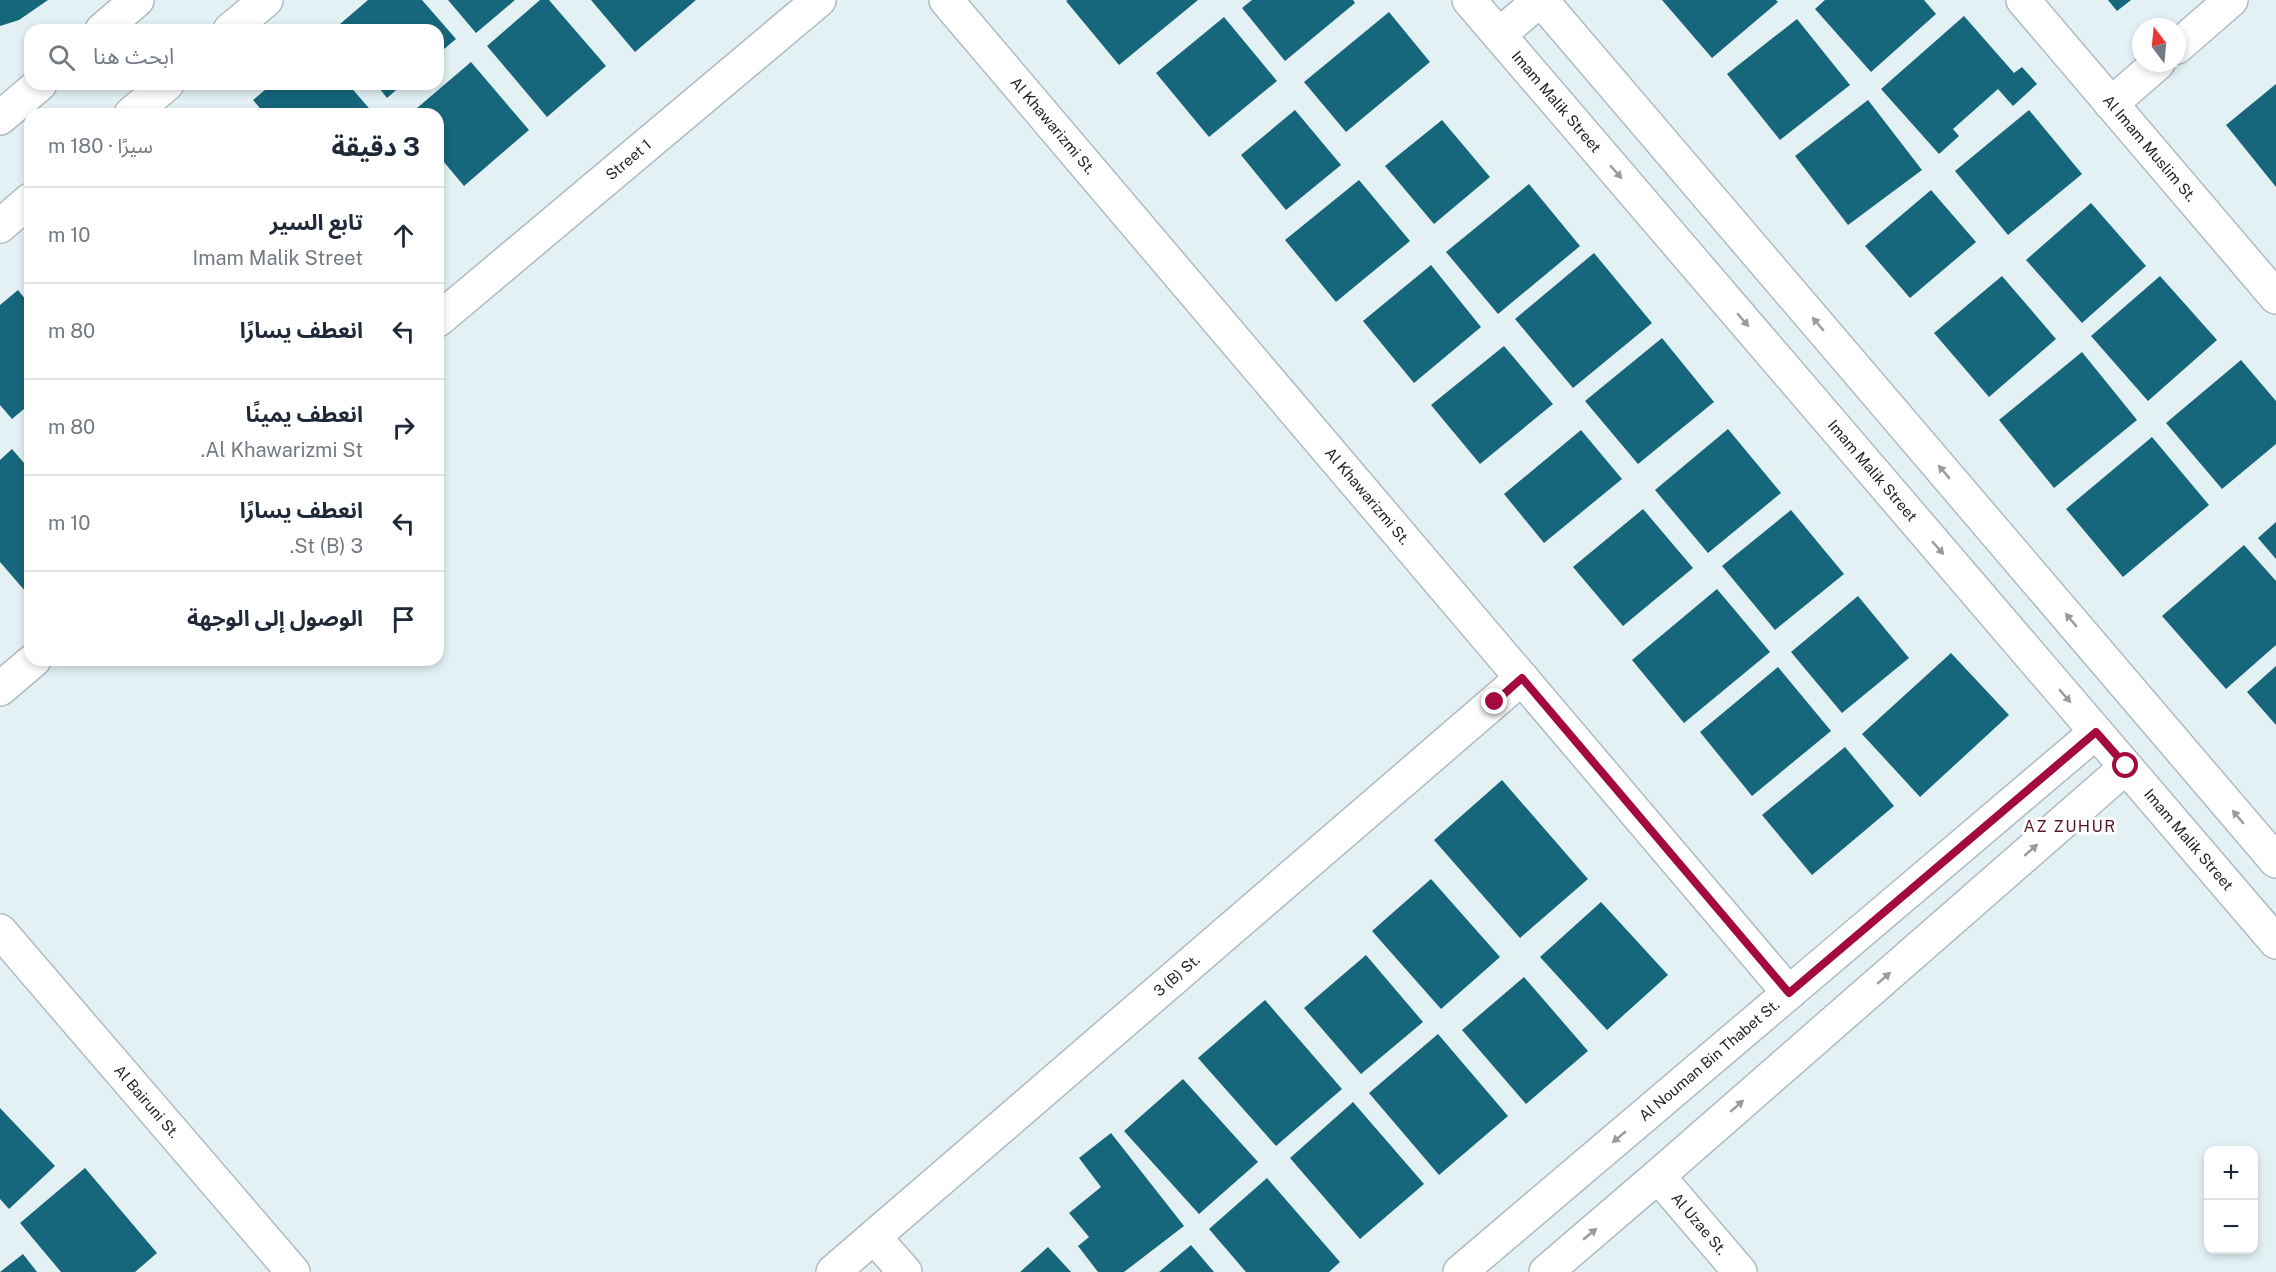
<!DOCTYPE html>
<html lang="ar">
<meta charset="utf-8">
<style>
body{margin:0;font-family:"Public Sans","Noto Sans Arabic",sans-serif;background:#f6f6f7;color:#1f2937;direction:rtl}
.controls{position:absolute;right:18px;bottom:18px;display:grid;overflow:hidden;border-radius:12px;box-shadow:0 3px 9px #0003}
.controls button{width:54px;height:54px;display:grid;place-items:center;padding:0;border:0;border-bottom:2px solid #e0e1e3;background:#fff;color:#1f2937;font:30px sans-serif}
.compass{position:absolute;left:2132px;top:18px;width:54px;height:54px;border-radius:50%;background:#fff;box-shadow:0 3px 9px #0003;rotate:344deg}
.stop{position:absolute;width:18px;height:18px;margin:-14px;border:4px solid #a4093f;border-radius:50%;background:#fff}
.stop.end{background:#a4093f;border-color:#fff;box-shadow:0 2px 6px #0008}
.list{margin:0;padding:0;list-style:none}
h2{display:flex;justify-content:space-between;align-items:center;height:78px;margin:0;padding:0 24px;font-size:26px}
h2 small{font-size:20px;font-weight:400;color:#747a83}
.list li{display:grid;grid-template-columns:39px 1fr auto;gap:18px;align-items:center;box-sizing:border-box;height:96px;padding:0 24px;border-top:2px solid #e0e1e3}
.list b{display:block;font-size:22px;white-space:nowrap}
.list p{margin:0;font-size:20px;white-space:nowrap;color:#747a83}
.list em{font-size:20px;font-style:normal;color:#747a83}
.icon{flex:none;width:33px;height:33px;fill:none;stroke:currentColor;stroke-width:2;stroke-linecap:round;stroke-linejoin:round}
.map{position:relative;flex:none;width:2276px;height:1272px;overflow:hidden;direction:ltr}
.search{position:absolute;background:#fff;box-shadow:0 3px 9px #0003;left:24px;top:24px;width:420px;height:66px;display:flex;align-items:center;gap:15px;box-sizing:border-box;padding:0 21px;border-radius:18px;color:#747a83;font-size:22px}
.panel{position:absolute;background:#fff;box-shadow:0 3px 9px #0003;left:24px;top:108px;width:420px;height:558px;border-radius:18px;direction:rtl}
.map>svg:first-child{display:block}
.building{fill:#16667c}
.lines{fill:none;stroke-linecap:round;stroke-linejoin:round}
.street-casing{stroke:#afbbc0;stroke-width:36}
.secondary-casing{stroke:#afbbc0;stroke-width:36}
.street{stroke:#fff;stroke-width:33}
.secondary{stroke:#fff;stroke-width:33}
.oneway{fill:#9a9c9c}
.route{stroke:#a4093f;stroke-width:8}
.labels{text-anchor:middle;stroke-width:6;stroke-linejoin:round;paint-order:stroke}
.street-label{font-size:15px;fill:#1e2224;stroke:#fff}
.neighbourhood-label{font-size:16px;letter-spacing:1.5px;fill:#5c1727;stroke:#fff}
</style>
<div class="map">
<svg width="2276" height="1272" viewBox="0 0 2276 1272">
<rect width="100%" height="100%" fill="#e3f1f5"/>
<!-- building -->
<path class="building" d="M0 0H48L19 20 0 26Z
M368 0H422L456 39 438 54V30H333Z
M448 0H515L476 33Z
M540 0H549L606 66 547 117 487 46Z
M591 0H696L635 52Z
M1068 0H1198L1119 65 1066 1Z
M1252 0H1353L1355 3 1285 61 1242 8Z
M1662 0H1776L1778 2 1712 58Z
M1825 0H1924L1936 14 1871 72 1815 9Z
M2108 0H2131L2117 11Z
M1389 12 1430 62 1346 132 1304 82Z
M1964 16 2014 73 2022 67 2037 84 2013 106 1998 89 1953 129 1959 136 1939 154 1881 89Z
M1224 17 1277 81 1209 137 1156 73Z
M1797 19 1850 85 1780 140 1727 74Z
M471 62 529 130 464 186 438 155V114H410Z
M272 84H348L374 114H265L253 100Z
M376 84H403L387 98Z
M2276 84V187L2226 125Z
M1868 100 1922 170 1848 225 1795 156Z
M1295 110 1341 165 1286 210 1241 155Z
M2029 110 2082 174 2008 235 1955 171Z
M1442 120 1490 177 1434 224 1385 166Z
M1359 180 1410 241 1336 302 1285 240Z
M1529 184 1580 246 1498 314 1446 252Z
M1931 190 1976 242 1910 298 1865 246Z
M2091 203 2146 266 2082 323 2026 260Z
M1594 253 1652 323 1573 388 1515 319Z
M1431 265 1481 327 1414 383 1363 321Z
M2002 276 2056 339 1989 397 1934 333Z
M2160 276 2217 340 2148 401 2091 336Z
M18 290 30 305V404L12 419 0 405V305Z
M1662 338 1714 402 1638 464 1585 401Z
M1504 346 1553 404 1480 464 1431 405Z
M2082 352 2137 420 2054 488 1999 420Z
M2241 360 2276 401V444L2222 489 2166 423Z
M1728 429 1781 493 1708 553 1655 490Z
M1581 430 1622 479 1544 543 1504 494Z
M2152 437 2209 505 2123 577 2066 509Z
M12 449 30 470V589L26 592 0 562V460Z
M1643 509 1693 568 1623 626 1573 567Z
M1791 510 1844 574 1775 630 1722 566Z
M2276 522V559L2258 538Z
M2244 545 2276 581V645L2226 689 2162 616Z
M1717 589 1770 652 1684 723 1632 660Z
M1858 596 1909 658 1842 713 1791 652Z
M1951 653 2009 715 1920 797 1862 734Z
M2276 666V725L2247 692Z
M1778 667 1831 731 1752 796 1700 732Z
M1845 747 1894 806 1812 875 1762 815Z
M1502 780 1588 879 1520 938 1434 840Z
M1431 879 1500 957 1441 1009 1372 931Z
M1601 902 1668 975 1607 1030 1540 957Z
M1366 955 1423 1022 1361 1074 1304 1008Z
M1524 977 1588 1051 1526 1104 1462 1030Z
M1265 1000 1342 1089 1276 1146 1198 1058Z
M1438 1034 1508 1116 1439 1175 1369 1093Z
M1183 1079 1258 1162 1199 1214 1124 1131Z
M1353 1102 1424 1184 1360 1239 1290 1158Z
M0 1108 55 1166 9 1209 0 1199Z
M1111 1133 1184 1226 1124 1272H1098L1078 1246 1089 1237 1069 1213 1101 1187 1079 1158Z
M85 1168 157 1253 135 1272H61L20 1223Z
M1267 1178 1340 1262 1329 1272H1246L1209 1229Z
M1191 1245 1214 1272H1159Z
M1048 1247 1071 1272H1020Z
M23 1254 37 1272H0Z"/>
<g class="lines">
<defs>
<g id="street">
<path id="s1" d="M946 0 1789 993"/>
<path id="s2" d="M1469 0 2276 942"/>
<path d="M1541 0 2276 861"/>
<path id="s3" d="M2023 0 2276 297"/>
<path d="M1499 35 1540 0"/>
<path d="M2177 47 2231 0"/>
<path d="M2111 104 2158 63"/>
<path id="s4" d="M438 320 819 0"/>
<path d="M0 689 34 660"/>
<path id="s5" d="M0 931 293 1272"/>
<path id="s6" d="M1658 1176 1740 1272"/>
<path d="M874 1237 905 1272"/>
<path id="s7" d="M833 1272 1522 678"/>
<path id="s8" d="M1460 1272 2096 732"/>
<path d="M1546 1272 1658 1176 2126 767"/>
</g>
<path id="secondary" d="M102 30 137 0
M230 30 266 0
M131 114 167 84
M0 118 40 84
M0 226 30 200"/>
</defs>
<!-- street casing -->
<use href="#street" class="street-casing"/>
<!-- secondary casing -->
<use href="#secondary" class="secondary-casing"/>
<!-- street -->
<use href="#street" class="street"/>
<!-- secondary -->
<use href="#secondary" class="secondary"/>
</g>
<!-- one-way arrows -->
<defs><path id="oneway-solid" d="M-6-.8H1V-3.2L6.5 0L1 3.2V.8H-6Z" transform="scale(1.5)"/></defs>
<g class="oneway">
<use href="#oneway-solid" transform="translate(1616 172) rotate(49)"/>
<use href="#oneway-solid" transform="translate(1743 320) rotate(49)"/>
<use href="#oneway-solid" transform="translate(1818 324) rotate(-130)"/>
<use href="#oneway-solid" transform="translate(1944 472) rotate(-130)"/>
<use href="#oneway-solid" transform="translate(1938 548) rotate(49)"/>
<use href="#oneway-solid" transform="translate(2071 620) rotate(-130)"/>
<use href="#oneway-solid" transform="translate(2065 696) rotate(49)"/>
<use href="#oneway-solid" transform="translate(2238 817) rotate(-130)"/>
<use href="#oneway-solid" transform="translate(2031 850) rotate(-41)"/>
<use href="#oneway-solid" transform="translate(1884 978) rotate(-41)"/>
<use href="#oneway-solid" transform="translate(1737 1106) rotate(-41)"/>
<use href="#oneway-solid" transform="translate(1619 1137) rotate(140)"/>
<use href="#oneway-solid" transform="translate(1590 1234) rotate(-40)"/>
</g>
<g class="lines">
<!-- route -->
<path class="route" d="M1495 702 1522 678 1789 993 2096 732 2126 766"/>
</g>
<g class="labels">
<!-- street labels -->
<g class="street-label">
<text dy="5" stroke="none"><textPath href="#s2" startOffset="134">Imam Malik Street</textPath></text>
<text dy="5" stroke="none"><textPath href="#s1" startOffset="165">Al Khawarizmi St.</textPath></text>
<text dy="5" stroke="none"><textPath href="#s3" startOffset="195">Al Imam Muslim St.</textPath></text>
<text dy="5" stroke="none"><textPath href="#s4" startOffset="249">Street 1</textPath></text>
<text dy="5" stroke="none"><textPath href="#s2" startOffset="620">Imam Malik Street</textPath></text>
<text dy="5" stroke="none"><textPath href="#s1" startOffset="651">Al Khawarizmi St.</textPath></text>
<text dy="5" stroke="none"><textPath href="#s2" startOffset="1106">Imam Malik Street</textPath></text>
<text dy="5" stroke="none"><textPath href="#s7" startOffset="454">3 (B) St.</textPath></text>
<text dy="5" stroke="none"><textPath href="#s8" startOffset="327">Al Nouman Bin Thabet St.</textPath></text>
<text dy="5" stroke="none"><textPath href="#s5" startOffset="225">Al Bairuni St.</textPath></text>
<text dy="5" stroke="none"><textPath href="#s6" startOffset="63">Al Uzae St.</textPath></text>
</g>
<!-- neighbourhood labels -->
<g class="neighbourhood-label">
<text x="2070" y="832">AZ ZUHUR</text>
</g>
</g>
</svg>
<div class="controls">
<button>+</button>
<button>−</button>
</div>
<svg class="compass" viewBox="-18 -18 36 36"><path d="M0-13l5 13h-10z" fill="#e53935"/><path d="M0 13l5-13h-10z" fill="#747a83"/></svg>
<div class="stop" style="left:2126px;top:766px"></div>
<div class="stop end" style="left:1495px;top:702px"></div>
<div class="search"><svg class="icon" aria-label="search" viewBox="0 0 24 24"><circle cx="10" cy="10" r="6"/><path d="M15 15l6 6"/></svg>ابحث هنا</div>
<section class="panel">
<h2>3 دقيقة<small>سيرًا · 180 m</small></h2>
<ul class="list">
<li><svg class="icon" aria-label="ahead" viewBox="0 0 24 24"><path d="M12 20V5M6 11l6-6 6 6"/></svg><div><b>تابع السير</b><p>Imam Malik Street</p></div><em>10 m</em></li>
<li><svg class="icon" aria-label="left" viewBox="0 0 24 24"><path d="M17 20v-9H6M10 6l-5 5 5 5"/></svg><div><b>انعطف يسارًا</b></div><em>80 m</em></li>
<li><svg class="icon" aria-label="right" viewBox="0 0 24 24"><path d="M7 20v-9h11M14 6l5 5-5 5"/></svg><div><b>انعطف يمينًا</b><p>Al Khawarizmi St.</p></div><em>80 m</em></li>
<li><svg class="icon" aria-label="left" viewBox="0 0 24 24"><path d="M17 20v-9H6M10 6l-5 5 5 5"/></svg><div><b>انعطف يسارًا</b><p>3 (B) St.</p></div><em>10 m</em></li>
<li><svg class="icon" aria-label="arrive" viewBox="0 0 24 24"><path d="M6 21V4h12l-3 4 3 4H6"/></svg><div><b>الوصول إلى الوجهة</b></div></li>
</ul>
</section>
</div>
